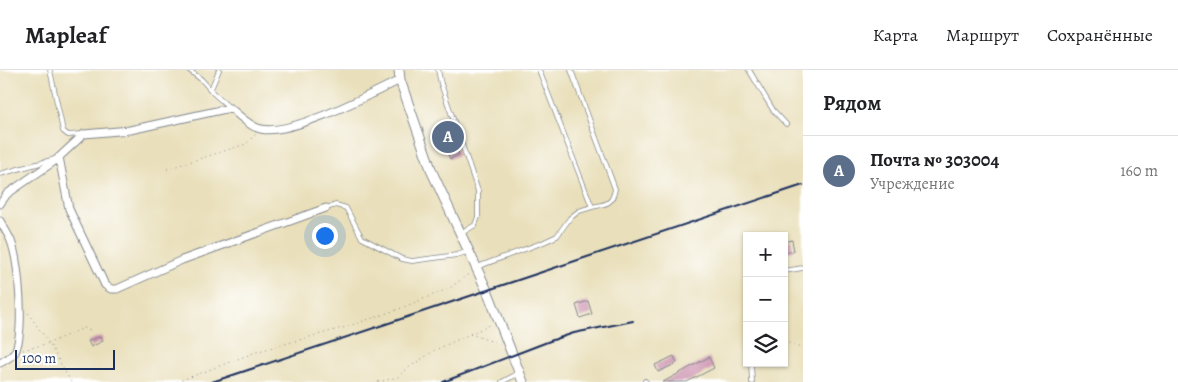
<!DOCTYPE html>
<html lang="ru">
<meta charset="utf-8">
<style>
body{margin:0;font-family:Alegreya,serif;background:#f6f6f6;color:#202124}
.controls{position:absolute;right:15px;bottom:15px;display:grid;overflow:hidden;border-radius:0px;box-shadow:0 1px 4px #0004}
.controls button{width:45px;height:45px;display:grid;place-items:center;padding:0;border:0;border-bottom:1px solid #e0e0e0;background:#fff;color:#202124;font:25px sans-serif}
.scale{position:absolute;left:15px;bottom:12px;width:100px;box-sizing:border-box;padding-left:5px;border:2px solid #1b2f5e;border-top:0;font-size:14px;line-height:18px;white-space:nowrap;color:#1b2f5e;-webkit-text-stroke:4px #fff;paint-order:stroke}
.you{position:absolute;left:324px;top:165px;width:18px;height:18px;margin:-12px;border:4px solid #fff;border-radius:50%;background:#1a73e8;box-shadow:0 0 0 8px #1a73e833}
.badge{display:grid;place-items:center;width:32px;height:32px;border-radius:50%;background:#b5179e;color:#fff;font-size:16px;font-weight:700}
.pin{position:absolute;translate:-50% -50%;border:2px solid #fff;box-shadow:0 1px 5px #0006}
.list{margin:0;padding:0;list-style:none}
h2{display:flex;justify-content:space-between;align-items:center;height:65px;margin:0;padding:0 20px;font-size:21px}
h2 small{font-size:16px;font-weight:400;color:#757577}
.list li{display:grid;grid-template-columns:32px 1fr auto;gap:15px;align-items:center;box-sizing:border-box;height:70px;padding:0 20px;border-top:1px solid #e0e0e0}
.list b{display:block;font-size:19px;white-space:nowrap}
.list p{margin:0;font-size:16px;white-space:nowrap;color:#757577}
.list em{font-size:16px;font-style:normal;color:#757577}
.icon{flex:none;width:28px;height:28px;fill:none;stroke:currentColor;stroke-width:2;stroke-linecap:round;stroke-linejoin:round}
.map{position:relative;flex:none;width:803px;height:312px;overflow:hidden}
header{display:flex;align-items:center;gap:30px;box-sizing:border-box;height:70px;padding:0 25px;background:#fff;border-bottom:1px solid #e0e0e0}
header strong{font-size:24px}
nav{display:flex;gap:28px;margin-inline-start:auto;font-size:18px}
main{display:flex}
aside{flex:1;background:#fff}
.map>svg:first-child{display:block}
.building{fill:#cd95b0}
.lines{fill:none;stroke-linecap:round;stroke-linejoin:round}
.service-casing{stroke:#82878c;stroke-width:5.5}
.minor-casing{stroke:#82878c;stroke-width:9}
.tertiary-casing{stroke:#82878c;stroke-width:11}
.path{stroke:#82878c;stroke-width:1;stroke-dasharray:1 4;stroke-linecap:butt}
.service{stroke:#fff;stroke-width:4}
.minor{stroke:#fff;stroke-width:7}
.tertiary{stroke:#fff;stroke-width:9}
.rail{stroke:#1b2f5e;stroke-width:2}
</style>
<header>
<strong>Mapleaf</strong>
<nav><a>Карта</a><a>Маршрут</a><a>Сохранённые</a></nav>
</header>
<main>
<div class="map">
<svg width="803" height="312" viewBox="0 0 803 312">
<rect width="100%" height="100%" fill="#fff"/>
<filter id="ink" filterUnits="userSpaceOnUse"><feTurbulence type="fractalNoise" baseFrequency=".02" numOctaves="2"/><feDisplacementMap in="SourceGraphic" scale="10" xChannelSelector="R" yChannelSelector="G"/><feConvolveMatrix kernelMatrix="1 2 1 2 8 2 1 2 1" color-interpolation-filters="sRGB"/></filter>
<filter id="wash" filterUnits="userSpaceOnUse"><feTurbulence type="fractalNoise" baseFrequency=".0096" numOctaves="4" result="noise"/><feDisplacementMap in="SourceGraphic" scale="20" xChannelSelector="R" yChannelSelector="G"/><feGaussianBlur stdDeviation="1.12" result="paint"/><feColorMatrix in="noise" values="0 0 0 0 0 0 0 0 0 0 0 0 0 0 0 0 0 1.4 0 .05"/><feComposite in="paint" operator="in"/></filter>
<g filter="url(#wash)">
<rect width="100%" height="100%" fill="#e9dfba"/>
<g id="blocks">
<!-- building -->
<path class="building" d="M449 60 459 85 450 89 440 63Z
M792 170 794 181 784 183V172Z
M588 231 592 244 580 248 576 235Z
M101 266 103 271 91 277 88 271Z
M674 286 677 293 658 302 655 295Z
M709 287 714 298 687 312H663Z"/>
</g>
</g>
<g filter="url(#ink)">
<use href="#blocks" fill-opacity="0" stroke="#82878c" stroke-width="1"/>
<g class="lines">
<defs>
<path id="service" d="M50 0 63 61 68 65 82 64
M189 0 202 10 213 23 230 38
M438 0 441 14 478 121V147L475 155 462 163
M539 0 592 137C606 134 612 135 615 119L571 0
M749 0 773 40 786 54
M211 19 219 0
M0 104 55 89
M326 138 336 135 346 138 362 168 402 189 412 191 457 185 469 181
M477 197 544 172 557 166 570 148 579 141 592 137
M784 201 803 198
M751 293 752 312
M645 311 646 312
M502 312 519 303"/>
<path id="minor" d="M59 87 69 139 105 215 111 219H117L182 190 326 138
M0 134 7 124 56 90 84 64 130 60 230 38C239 45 250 57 261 59 291 66 371 24 400 10
M0 151C4 158 8 164 11 171 19 193 25 261 15 282 12 287 5 290 0 293"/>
<path id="tertiary" d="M399 0 400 10 432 102 489 225 523 312"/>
</defs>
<!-- service casing -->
<use href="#service" class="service-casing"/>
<!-- minor casing -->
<use href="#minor" class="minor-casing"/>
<!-- tertiary casing -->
<use href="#tertiary" class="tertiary-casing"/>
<!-- path -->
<path class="path" d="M167 99 246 74 256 64
M28 243 49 273 71 312
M470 264 500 274
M784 271 803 279
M23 280 49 273 84 258 90 260
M177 312 259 281 346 257 399 239 450 218 470 203
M378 312 398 307 408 298 435 280 492 254"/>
<!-- service -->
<use href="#service" class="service"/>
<!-- minor -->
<use href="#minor" class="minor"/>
<!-- tertiary -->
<use href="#tertiary" class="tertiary"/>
<!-- rail -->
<path class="rail" d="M212 312 803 115
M443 312 550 271 574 263 633 251"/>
</g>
</g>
</svg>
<div class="controls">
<button>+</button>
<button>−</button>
<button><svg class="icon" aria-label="layers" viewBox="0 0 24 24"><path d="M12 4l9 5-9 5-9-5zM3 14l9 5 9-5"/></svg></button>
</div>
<div class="scale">100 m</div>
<div class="you"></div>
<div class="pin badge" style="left:448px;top:67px;background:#5c6f8a">A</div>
</div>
<aside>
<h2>Рядом<small></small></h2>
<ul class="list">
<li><span class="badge" style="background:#5c6f8a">A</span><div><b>Почта № 303004</b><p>Учреждение</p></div><em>160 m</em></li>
</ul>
</aside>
</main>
